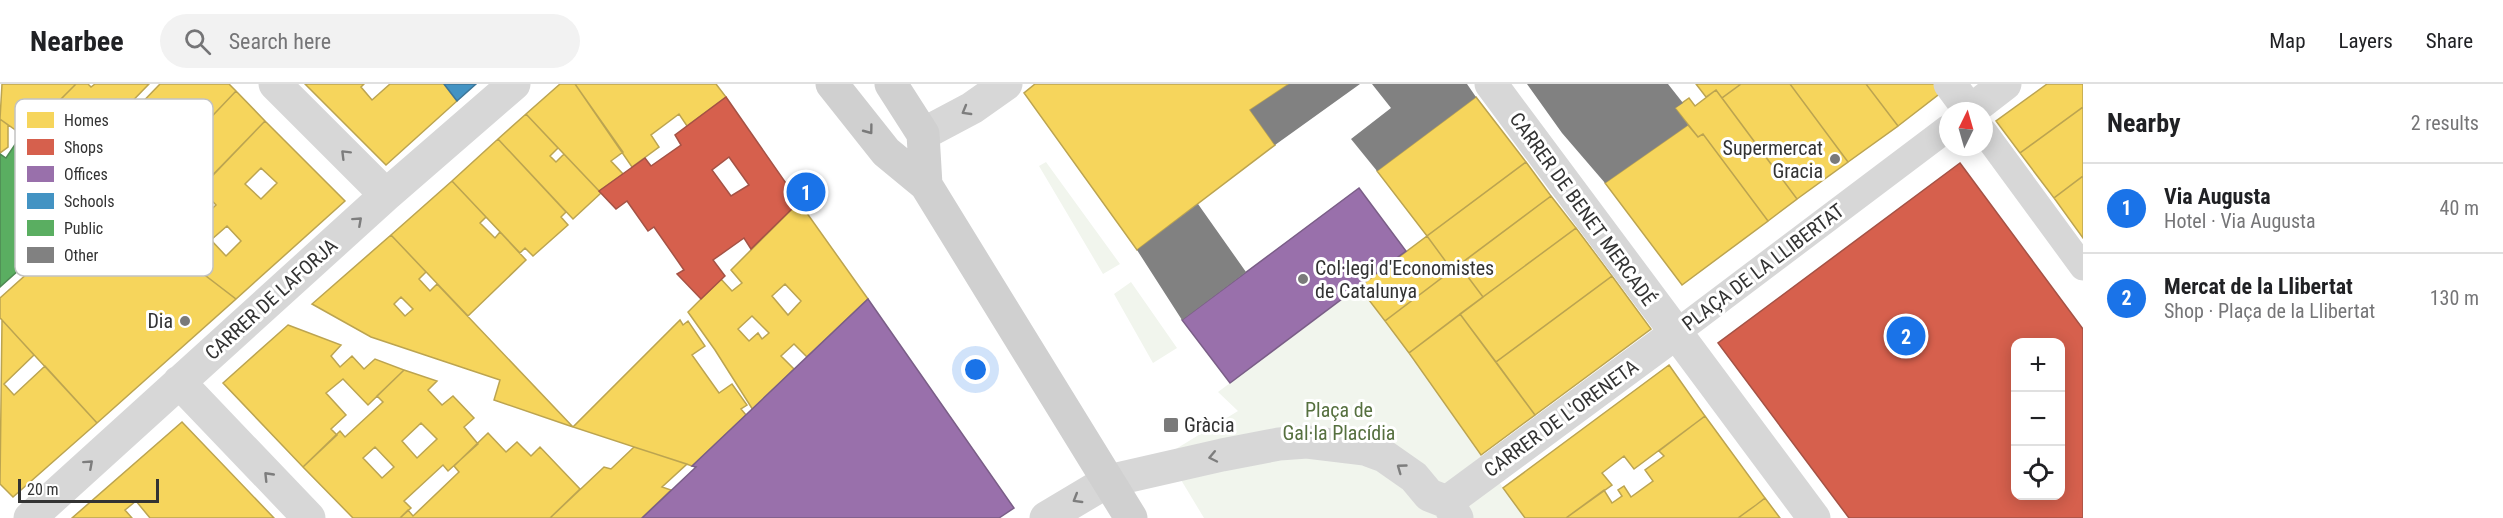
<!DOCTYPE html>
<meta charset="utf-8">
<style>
body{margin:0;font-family:"Roboto Condensed",sans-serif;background:#f2f2f2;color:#202124}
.controls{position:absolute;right:18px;bottom:18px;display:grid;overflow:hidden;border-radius:12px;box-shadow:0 3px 15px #0003}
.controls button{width:54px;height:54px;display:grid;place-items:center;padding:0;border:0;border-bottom:2px solid #e0e0e0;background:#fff;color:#202124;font:30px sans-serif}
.compass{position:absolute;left:1939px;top:18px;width:54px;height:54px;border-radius:50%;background:#fff;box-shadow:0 3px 15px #0003;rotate:5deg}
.scale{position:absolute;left:18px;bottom:15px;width:141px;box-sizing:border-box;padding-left:6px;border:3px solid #333;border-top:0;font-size:16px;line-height:21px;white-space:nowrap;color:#333;-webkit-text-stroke:4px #fff;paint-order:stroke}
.you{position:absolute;left:976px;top:286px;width:21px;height:21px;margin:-15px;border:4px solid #fff;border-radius:50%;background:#1a73e8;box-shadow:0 0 0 9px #1a73e833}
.badge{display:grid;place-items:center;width:39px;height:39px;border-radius:50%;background:#1a73e8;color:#fff;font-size:20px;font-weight:700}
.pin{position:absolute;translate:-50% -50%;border:3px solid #fff;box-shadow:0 2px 6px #0006}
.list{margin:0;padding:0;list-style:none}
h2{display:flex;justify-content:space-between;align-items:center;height:78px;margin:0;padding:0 24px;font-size:26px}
h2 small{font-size:20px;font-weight:400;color:#757577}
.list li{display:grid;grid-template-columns:39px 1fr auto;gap:18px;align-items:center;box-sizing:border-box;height:90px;padding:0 24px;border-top:2px solid #e0e0e0}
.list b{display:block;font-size:22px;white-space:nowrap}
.list p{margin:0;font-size:20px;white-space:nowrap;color:#757577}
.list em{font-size:20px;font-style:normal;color:#757577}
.icon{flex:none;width:33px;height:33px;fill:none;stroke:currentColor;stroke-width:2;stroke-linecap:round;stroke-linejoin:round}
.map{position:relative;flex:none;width:2083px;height:434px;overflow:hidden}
header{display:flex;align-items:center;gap:36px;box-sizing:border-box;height:84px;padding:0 30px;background:#fff;border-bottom:2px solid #e0e0e0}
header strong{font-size:28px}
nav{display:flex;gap:33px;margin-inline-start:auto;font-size:21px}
.search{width:420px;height:54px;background:#f2f2f2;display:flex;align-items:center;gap:15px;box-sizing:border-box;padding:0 21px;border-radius:33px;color:#757577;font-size:22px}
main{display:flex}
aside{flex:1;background:#fff}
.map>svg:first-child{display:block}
.green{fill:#f1f5ed}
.homes{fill:#f6d55c;stroke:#bca450;stroke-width:1.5;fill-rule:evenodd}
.shops{fill:#d6604d;stroke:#a55245;stroke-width:1.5;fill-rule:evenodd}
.offices{fill:#9970ab;stroke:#7a5e87;stroke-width:1.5}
.schools{fill:#4393c3;stroke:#3e7698;stroke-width:1.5}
.public{fill:#5aae61;stroke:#4e8953;stroke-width:1.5}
.building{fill:#818181}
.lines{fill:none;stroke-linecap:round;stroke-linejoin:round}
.pedestrian{stroke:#d7d7d7;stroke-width:27}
.minor{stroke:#d7d7d7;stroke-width:33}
.secondary{stroke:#d0d0d0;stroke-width:33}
.oneway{stroke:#7d7d7d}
.oneway2{stroke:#7a7a7a}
.poi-dot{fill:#7a7a7a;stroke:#fff;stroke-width:2}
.labels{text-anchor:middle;stroke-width:6;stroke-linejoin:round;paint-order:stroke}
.poi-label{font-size:20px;fill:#333;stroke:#fff;text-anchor:end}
.street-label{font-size:20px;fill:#333;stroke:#fff}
.park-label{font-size:20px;fill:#56703f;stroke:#fff}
.key{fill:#fff;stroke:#c2c2c2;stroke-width:1.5}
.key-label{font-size:16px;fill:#333}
</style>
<header>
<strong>Nearbee</strong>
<div class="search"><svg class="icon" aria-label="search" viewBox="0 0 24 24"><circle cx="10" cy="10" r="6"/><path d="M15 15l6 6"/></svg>Search here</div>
<nav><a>Map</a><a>Layers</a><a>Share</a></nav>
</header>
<main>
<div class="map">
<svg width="2083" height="434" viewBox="0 0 2083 434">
<rect width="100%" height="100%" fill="#fff"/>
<!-- green -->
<path class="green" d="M1046 78 1120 180 1103 190 1039 82Z
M1131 198 1177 264 1153 279 1114 210Z
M1359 203 1409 269 1524 434H1204L1166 371 1238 327 1218 308Z"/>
<!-- homes -->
<path class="homes" d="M2 0H76L24 52 0 35Z
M76 0H88L91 3 95 0H149L115 35 121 40 77 86 48 57 40 65 24 52Z
M160 0H229L236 7 122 127 73 90Z
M305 0H364L361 3 372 16 390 0H444L457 17 386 81Z
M560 0H575L623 68 611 77 623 90 599 107 526 30Z
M575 0H716L726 13 687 42 679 30 651 51 659 63 632 83Z
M1035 0H1289L1250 26 1275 61 1137 166 1024 9Z
M1696 0H1741L1722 14 1716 6 1706 13Z
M1741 0H1790L1848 78 1797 115 1722 14Z
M1790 0H1866L1898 42 1848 78Z
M1866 0H1944L1947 4 1898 42Z
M2047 0H2083V23L2020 69 1996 37Z
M1716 6 1797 115 1768 137 1703 50 1698 53 1675 24 1689 14 1695 22Z
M236 7 265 37 193 112 173 93 169 97 159 88Z
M1476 13 1526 78 1427 152 1377 87Z
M2083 23V92L2054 114 2020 69Z
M526 30 558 64 550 72 556 78 564 70 601 109 573 135 498 55Z
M0 35 8 41V63L0 69Z
M265 37 345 117 236 215 180 172 184 169 173 158 168 163 154 152 180 125 195 141 216 121 200 104ZM261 84 277 99 261 115 245 100ZM227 142 241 157 226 172 211 156Z
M1688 41 1698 53 1703 50 1768 137 1682 201 1605 99Z
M498 55 566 128 561 133 568 141 533 172 525 164 520 169 452 97Z
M1526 78 1551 112 1452 186 1427 152Z
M2083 92V154L2054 114Z
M452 97 486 133 480 139 495 154 500 148 526 176 468 232 391 151Z
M1551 112 1576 144 1483 213 1459 181Z
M108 117 236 215 97 339 0 234V214Z
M799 118 868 215 807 273 794 260 781 272 794 285 753 326 715 266 688 228 721 195 732 207 742 199 731 186ZM785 200 801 217 788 231 772 212ZM752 232 769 249 762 255 758 249 749 257 738 245Z
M1576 144 1612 192 1496 278 1460 230Z
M391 151 426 188 419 195 430 207 437 200 573 343 494 316 500 296 371 253 312 220ZM401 213 413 225 405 232 394 220Z
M1427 152 1452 186 1385 237 1359 203Z
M1459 181 1483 213 1409 269 1385 237Z
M1612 192 1651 245 1535 331 1496 278Z
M1460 230 1535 331 1481 371 1409 269Z
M2 236 34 271 4 300 14 311 45 282 97 339 13 413 0 400Z
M680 236 683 241 688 237 705 262 692 271 719 309 732 300 747 321 741 325 746 331 692 382 573 343Z
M288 241 341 261 331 272 340 283 352 272 364 285 375 275 404 286 368 321 343 295 326 309 346 331 331 345 337 351 303 383 223 299Z
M1669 281 1705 332 1634 385 1624 372 1602 389 1612 401 1566 434H1525L1503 404Z
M404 286 437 297 428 306 442 321 453 312 474 334 464 343 478 360 448 387 443 381 404 417 411 424 400 434H353L303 383 340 347 345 353 383 318 377 312ZM421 339 437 355 417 374 402 357ZM375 363 394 383 382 394 363 374Z
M1705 332 1765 414 1756 421 1738 434H1566L1604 406 1612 419 1622 412 1618 406 1624 402 1631 413 1653 397 1645 386 1664 372 1659 367Z
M182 338 274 434H150L136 417 125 426 132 434H72Z
M488 349 506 368 517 358 531 372 540 363 580 405 550 434H400L408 426 413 432 459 388 454 382Z
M634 363 687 380 662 403 671 406 642 434H550L604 383 611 385Z
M1765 414 1780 434H1738L1756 421Z"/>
<!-- shops -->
<path class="shops" d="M726 13 799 118 751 165 744 154 713 176 725 192 701 215 677 190 684 186 654 143 648 147 627 117 616 125 599 107 645 74 651 82 681 61 675 51ZM729 73 749 101 731 112 712 86Z
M1960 79 2083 245V434H1849L1718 259ZM2016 258H2060V412H2016Z"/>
<!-- offices -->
<path class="offices" d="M1359 104 1406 167 1230 299 1182 236Z
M868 215 1014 424 999 434H642L696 383 692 382Z"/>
<!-- schools -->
<path class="schools" d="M444 0H476L457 17Z"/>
<!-- public -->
<path class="public" d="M22 50 93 105 77 126 69 120 52 135 58 142 35 162 39 168 0 203V70L6 74Z"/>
<!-- building -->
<path class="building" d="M1289 0H1360L1275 61 1250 26Z
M1372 0H1467L1476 13 1377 87 1351 55 1391 24Z
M1527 0H1668L1683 19 1675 24 1688 41 1605 99 1562 49Z
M1198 120 1246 188 1182 236 1137 166Z"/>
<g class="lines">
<!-- pedestrian -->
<path class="pedestrian" d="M1984 48 2083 183
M1676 249 1948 44"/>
<!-- minor -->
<path class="minor" d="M275 0 386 111
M1491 0 1814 434
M1950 0 1970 27 2005 0
M923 50 972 24 1006 0
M179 298 309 434
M1447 418 1676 249
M30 434 386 111 514 0
M1046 434 1108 397 1222 371 1279 360 1307 358 1365 365 1384 372 1414 393 1429 411 1447 418 1457 434"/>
<!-- secondary -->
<path class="secondary" d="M832 0 886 68 926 101 1131 434
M891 0 923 50 926 101"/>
</g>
<!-- one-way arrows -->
<defs><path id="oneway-chevron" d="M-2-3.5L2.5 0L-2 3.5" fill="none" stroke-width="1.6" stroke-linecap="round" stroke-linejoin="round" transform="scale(1.5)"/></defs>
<g class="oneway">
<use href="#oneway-chevron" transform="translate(966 27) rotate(150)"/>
<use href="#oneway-chevron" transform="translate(345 70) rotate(-135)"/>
<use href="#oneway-chevron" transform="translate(358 137) rotate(-42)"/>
<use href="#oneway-chevron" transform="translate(1213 373) rotate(168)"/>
<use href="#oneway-chevron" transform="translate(89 380) rotate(-42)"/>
<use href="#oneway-chevron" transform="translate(1401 384) rotate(-144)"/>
<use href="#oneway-chevron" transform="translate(268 392) rotate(-134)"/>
<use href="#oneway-chevron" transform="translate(1077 415) rotate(149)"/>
</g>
<use class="oneway2" href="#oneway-chevron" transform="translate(869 46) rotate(53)"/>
<!-- markers -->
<g class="poi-dot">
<circle cx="1835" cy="75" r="6"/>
<circle cx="1303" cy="195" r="6"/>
<circle cx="185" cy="237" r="6"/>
<rect x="1163" y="333" width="16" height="16" rx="3"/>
</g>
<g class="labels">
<!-- poi labels -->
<g class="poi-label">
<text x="1823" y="71">Supermercat<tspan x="1823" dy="23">Gracia</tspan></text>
<text x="1315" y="191" text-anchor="start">Col·legi d'Economistes<tspan x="1315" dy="23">de Catalunya</tspan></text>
<text x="173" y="244">Dia</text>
<text x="1184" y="348" text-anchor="start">Gràcia</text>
</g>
<!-- street labels -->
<g class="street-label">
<text transform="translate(1583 125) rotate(54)" y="7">CARRER DE BENET MERCADÉ</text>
<text transform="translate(1763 183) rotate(-37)" y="7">PLAÇA DE LA LLIBERTAT</text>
<text transform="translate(271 215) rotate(-42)" y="7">CARRER DE LAFORJA</text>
<text transform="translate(1561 334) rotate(-36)" y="7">CARRER DE L'ORENETA</text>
</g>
<!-- park labels -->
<g class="park-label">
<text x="1339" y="333">Plaça de<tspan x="1339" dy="23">Gal·la Placídia</tspan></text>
</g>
</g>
<!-- legend -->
<rect x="15" y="15" width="198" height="177" rx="9" class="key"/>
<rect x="27" y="28" width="27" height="16" fill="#f6d55c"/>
<rect x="27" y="55" width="27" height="16" fill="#d6604d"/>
<rect x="27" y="82" width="27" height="16" fill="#9970ab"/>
<rect x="27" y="109" width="27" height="16" fill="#4393c3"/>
<rect x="27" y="136" width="27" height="16" fill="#5aae61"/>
<rect x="27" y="163" width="27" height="16" fill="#818181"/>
<g class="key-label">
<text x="64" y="42">Homes</text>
<text x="64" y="69">Shops</text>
<text x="64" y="96">Offices</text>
<text x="64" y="123">Schools</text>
<text x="64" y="150">Public</text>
<text x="64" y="177">Other</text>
</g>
</svg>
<div class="controls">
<button>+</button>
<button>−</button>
<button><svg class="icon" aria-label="locate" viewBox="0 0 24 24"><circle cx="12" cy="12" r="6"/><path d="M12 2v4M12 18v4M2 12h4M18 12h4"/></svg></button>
</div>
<svg class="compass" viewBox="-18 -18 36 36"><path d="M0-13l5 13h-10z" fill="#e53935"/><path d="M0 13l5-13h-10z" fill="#757577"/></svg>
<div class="scale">20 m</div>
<div class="you"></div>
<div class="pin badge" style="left:806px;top:108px">1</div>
<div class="pin badge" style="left:1906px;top:252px">2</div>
</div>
<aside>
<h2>Nearby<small>2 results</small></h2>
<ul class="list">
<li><span class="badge">1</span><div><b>Via Augusta</b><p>Hotel · Via Augusta</p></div><em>40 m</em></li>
<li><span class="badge">2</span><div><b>Mercat de la Llibertat</b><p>Shop · Plaça de la Llibertat</p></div><em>130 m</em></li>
</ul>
</aside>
</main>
